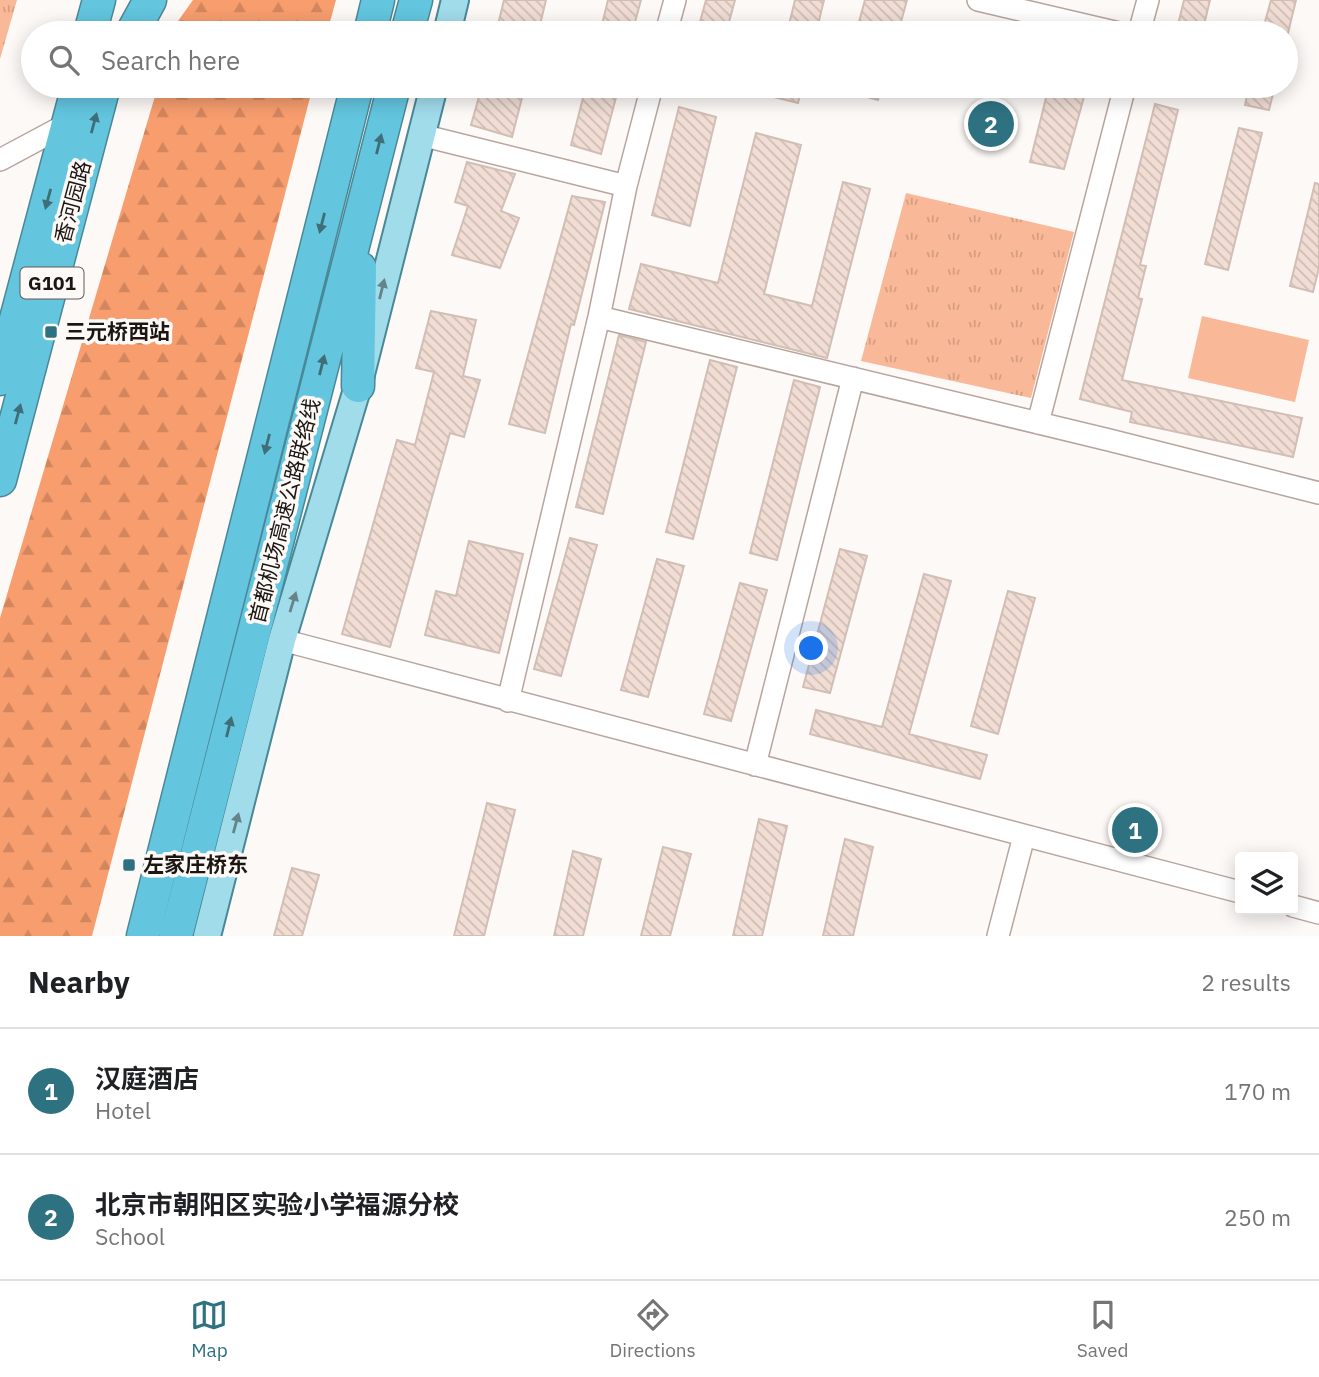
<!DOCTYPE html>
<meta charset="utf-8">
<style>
body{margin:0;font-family:"IBM Plex Sans","Noto Sans SC",sans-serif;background:#f2f2f2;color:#202124}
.controls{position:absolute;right:21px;bottom:21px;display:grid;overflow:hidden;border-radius:7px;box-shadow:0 4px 18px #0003}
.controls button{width:63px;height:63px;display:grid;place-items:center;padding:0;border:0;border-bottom:2px solid #e0e0e0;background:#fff;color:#202124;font:35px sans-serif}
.you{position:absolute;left:812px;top:649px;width:24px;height:24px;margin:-18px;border:5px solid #fff;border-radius:50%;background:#1a73e8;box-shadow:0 0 0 10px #1a73e833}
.badge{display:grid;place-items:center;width:46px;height:46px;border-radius:50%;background:#2e7282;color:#fff;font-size:23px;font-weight:700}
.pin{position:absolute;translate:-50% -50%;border:4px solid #fff;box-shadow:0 2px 7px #0006}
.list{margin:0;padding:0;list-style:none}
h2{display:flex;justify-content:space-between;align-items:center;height:91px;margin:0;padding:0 28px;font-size:30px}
h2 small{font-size:23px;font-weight:400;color:#757577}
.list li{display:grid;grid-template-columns:46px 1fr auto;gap:21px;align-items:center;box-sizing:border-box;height:126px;padding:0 28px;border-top:2px solid #e0e0e0}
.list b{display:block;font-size:26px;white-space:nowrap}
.list p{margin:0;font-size:23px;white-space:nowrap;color:#757577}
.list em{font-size:23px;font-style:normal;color:#757577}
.icon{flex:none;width:38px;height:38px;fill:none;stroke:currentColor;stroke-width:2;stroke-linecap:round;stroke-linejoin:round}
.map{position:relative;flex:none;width:1319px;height:936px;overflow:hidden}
.search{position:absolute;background:#fff;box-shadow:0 4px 18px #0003;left:21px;right:21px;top:21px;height:77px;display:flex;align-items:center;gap:18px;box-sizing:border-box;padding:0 24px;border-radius:38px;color:#757577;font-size:26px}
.sheet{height:343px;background:#fff}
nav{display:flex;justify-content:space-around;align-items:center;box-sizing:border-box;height:98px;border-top:2px solid #e0e0e0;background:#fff;font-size:19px;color:#757577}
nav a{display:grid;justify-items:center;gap:4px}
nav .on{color:#2e7282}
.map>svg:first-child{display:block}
.grass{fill:url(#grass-tufts)}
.forest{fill:url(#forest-firs)}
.pitch{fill:#f9b897}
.building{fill:url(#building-back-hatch);stroke:#d1beb5;stroke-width:2}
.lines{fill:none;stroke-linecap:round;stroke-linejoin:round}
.minor-casing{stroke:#b8a59d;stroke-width:24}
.major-casing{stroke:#4a8897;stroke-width:30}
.highway-casing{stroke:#4a8897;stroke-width:35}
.minor{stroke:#fff;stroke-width:21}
.major{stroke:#a1dceb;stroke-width:26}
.highway{stroke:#63c5de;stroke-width:32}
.oneway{fill:#406e78}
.oneway2{fill:#658389}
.poi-dot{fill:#2e7282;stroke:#fdf9f7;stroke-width:2.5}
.labels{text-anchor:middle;stroke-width:7;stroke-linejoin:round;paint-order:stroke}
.shield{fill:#fdf9f7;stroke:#605a57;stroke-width:2}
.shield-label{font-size:19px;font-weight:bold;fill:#1c1612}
.street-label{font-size:21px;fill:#1c1612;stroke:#fdf9f7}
.poi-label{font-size:21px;font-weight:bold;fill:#1c1612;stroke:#fdf9f7;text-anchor:start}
</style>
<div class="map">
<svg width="1319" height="936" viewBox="0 0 1319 936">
<defs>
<pattern id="grass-tufts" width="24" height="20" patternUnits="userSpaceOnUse" patternTransform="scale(1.75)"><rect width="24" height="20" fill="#f9b897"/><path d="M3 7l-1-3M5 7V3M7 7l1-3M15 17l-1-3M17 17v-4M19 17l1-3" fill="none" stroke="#d59d81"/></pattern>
<pattern id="forest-firs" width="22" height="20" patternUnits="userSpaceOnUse" patternTransform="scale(1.75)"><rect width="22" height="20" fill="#f79d6e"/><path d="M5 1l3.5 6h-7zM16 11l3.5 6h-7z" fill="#d3865e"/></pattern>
<pattern id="building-back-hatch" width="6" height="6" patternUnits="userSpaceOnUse" patternTransform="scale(1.75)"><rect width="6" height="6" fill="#f1ddd4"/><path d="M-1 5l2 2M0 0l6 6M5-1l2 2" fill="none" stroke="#cebdb5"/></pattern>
</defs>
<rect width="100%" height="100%" fill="#fdf9f7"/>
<!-- grass -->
<path class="grass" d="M0 0H17L0 59Z
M906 193 1074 232 1031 398 861 361Z"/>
<!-- forest -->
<path class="forest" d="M193 0H336L327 33H174L178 21Z
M158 86H313L92 936H0V618Z"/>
<!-- pitch -->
<path class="pitch" d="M1202 316 1309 340 1295 402 1188 378Z"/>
<!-- building -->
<path class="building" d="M504 0H546L538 33H496Z
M608 0H641L632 33H600Z
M706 0H735L726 33H697Z
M795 0H824L816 33H787Z
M865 0H907L898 33H856Z
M1184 0H1210L1202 33H1176Z
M1271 0H1296L1288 33H1262Z
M482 86H525L512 137 471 125Z
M586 86H619L601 154 571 145Z
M773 86H802L798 103 770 96Z
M840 86H882L878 100 839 89Z
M1049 86H1087L1064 169 1030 162Z
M1249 86H1275L1269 110 1245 105Z
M1155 104 1178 110 1140 265 1146 266 1138 298 1142 299 1122 380 1302 418 1293 457 1130 422 1132 412 1080 399Z
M679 107 716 117 690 226 652 215Z
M1239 128 1262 133 1228 270 1205 264Z
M756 133 801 145 764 294 812 306 843 182 870 189 827 358 629 309 641 264 718 283Z
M467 162 515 174 501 211 519 218 500 268 452 255 468 206 455 202Z
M1315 183 1319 184V268L1313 292 1290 286Z
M572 196 605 202 574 325 571 324 545 433 509 424Z
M431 311 476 320 463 376 480 380 464 437 450 433 390 647 342 634 397 440 415 445 434 372 416 368Z
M619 335 646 342 603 514 576 507Z
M710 360 737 367 693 539 666 532Z
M794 380 820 387 777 560 750 553Z
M570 538 597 545 561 676 534 669Z
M469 541 523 554 499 653 425 635 436 591 456 596Z
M840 549 867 556 830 693 803 687Z
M657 559 684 566 648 697 621 690Z
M924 574 951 581 909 734 987 755 980 779 810 734 816 710 882 727Z
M740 583 767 590 731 721 704 714Z
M1008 591 1035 598 998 734 971 726Z
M487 803 515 810 484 936H454Z
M759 819 787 826 762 936H733Z
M845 839 873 847 853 936H823Z
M663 847 691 854 670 936H641Z
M573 851 601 859 583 936H554Z
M292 868 319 875 302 936H274Z"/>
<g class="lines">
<defs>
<path id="minor" d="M978 0 1119 33
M666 33 675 0
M1139 33 1148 0
M421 135 626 186 652 86
M0 160 69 123
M599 317 1109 440 1319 493
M1038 423 1125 86
M282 640 1240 892
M508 701 599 317 626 186
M755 765 853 378
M1293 906 1319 913
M998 936 1024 836"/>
<path id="major" d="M447 33 455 0
M207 936 282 640 358 386 434 86"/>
<path id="highway" d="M90 33 99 0
M132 33 150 0
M370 33 378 0
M407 33 416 0
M0 379 78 86
M358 386 360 268
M0 480 104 86
M143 936 357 86
M176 936 394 86"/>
</defs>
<!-- minor casing -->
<use href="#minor" class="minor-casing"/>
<!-- major casing -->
<use href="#major" class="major-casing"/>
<!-- highway casing -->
<use href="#highway" class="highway-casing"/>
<!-- minor -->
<use href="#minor" class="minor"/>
<!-- major -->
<use href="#major" class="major"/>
<!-- highway -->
<use href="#highway" class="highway"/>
</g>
<!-- one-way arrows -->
<defs><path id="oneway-solid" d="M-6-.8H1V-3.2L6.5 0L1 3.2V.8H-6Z" transform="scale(1.75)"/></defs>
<g class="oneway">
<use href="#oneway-solid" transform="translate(94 123) rotate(-75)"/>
<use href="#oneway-solid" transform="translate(379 144) rotate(-76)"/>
<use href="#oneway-solid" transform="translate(48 199) rotate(105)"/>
<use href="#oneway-solid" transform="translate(322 223) rotate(104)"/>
<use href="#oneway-solid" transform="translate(322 365) rotate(-76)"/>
<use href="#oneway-solid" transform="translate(18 414) rotate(-75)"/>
<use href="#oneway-solid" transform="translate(267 444) rotate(104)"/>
<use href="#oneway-solid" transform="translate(229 727) rotate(-76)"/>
</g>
<g class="oneway2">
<use href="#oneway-solid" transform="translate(382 289) rotate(-76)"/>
<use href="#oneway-solid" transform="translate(293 602) rotate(-73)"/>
<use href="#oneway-solid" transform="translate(236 823) rotate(-75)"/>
</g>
<!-- markers -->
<g class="poi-dot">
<rect x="44" y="325" width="14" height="14" rx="3.5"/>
<rect x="122" y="858" width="14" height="14" rx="3.5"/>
</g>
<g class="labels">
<!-- shield labels -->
<rect class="shield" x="20.5" y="267.5" width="63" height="31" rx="5"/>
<g class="shield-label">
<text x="52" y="290">G101</text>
</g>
<!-- street labels -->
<g class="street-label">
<text transform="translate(73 202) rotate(-75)" y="7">香河园路</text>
<text transform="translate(285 511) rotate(-76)" y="7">首都机场高速公路联络线</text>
</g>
<!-- poi labels -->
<g class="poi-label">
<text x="65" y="339">三元桥西站</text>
<text x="143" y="872">左家庄桥东</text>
</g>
</g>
</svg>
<div class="controls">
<button><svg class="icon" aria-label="layers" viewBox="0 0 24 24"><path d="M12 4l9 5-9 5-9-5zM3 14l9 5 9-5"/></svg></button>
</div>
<div class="you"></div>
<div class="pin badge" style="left:1135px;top:830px">1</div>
<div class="pin badge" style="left:991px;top:124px">2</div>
<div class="search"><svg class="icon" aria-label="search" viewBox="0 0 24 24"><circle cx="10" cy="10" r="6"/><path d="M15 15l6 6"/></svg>Search here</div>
</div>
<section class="sheet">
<h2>Nearby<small>2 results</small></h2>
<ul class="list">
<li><span class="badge">1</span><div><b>汉庭酒店</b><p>Hotel</p></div><em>170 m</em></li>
<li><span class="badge">2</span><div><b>北京市朝阳区实验小学福源分校</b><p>School</p></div><em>250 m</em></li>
</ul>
</section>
<nav>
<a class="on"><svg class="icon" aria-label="map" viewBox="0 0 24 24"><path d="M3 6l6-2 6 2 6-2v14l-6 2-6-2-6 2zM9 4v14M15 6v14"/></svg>Map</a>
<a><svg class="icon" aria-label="directions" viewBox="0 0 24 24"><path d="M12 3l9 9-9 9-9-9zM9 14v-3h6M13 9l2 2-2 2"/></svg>Directions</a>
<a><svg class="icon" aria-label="saved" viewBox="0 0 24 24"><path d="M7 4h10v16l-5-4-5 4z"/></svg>Saved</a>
</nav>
